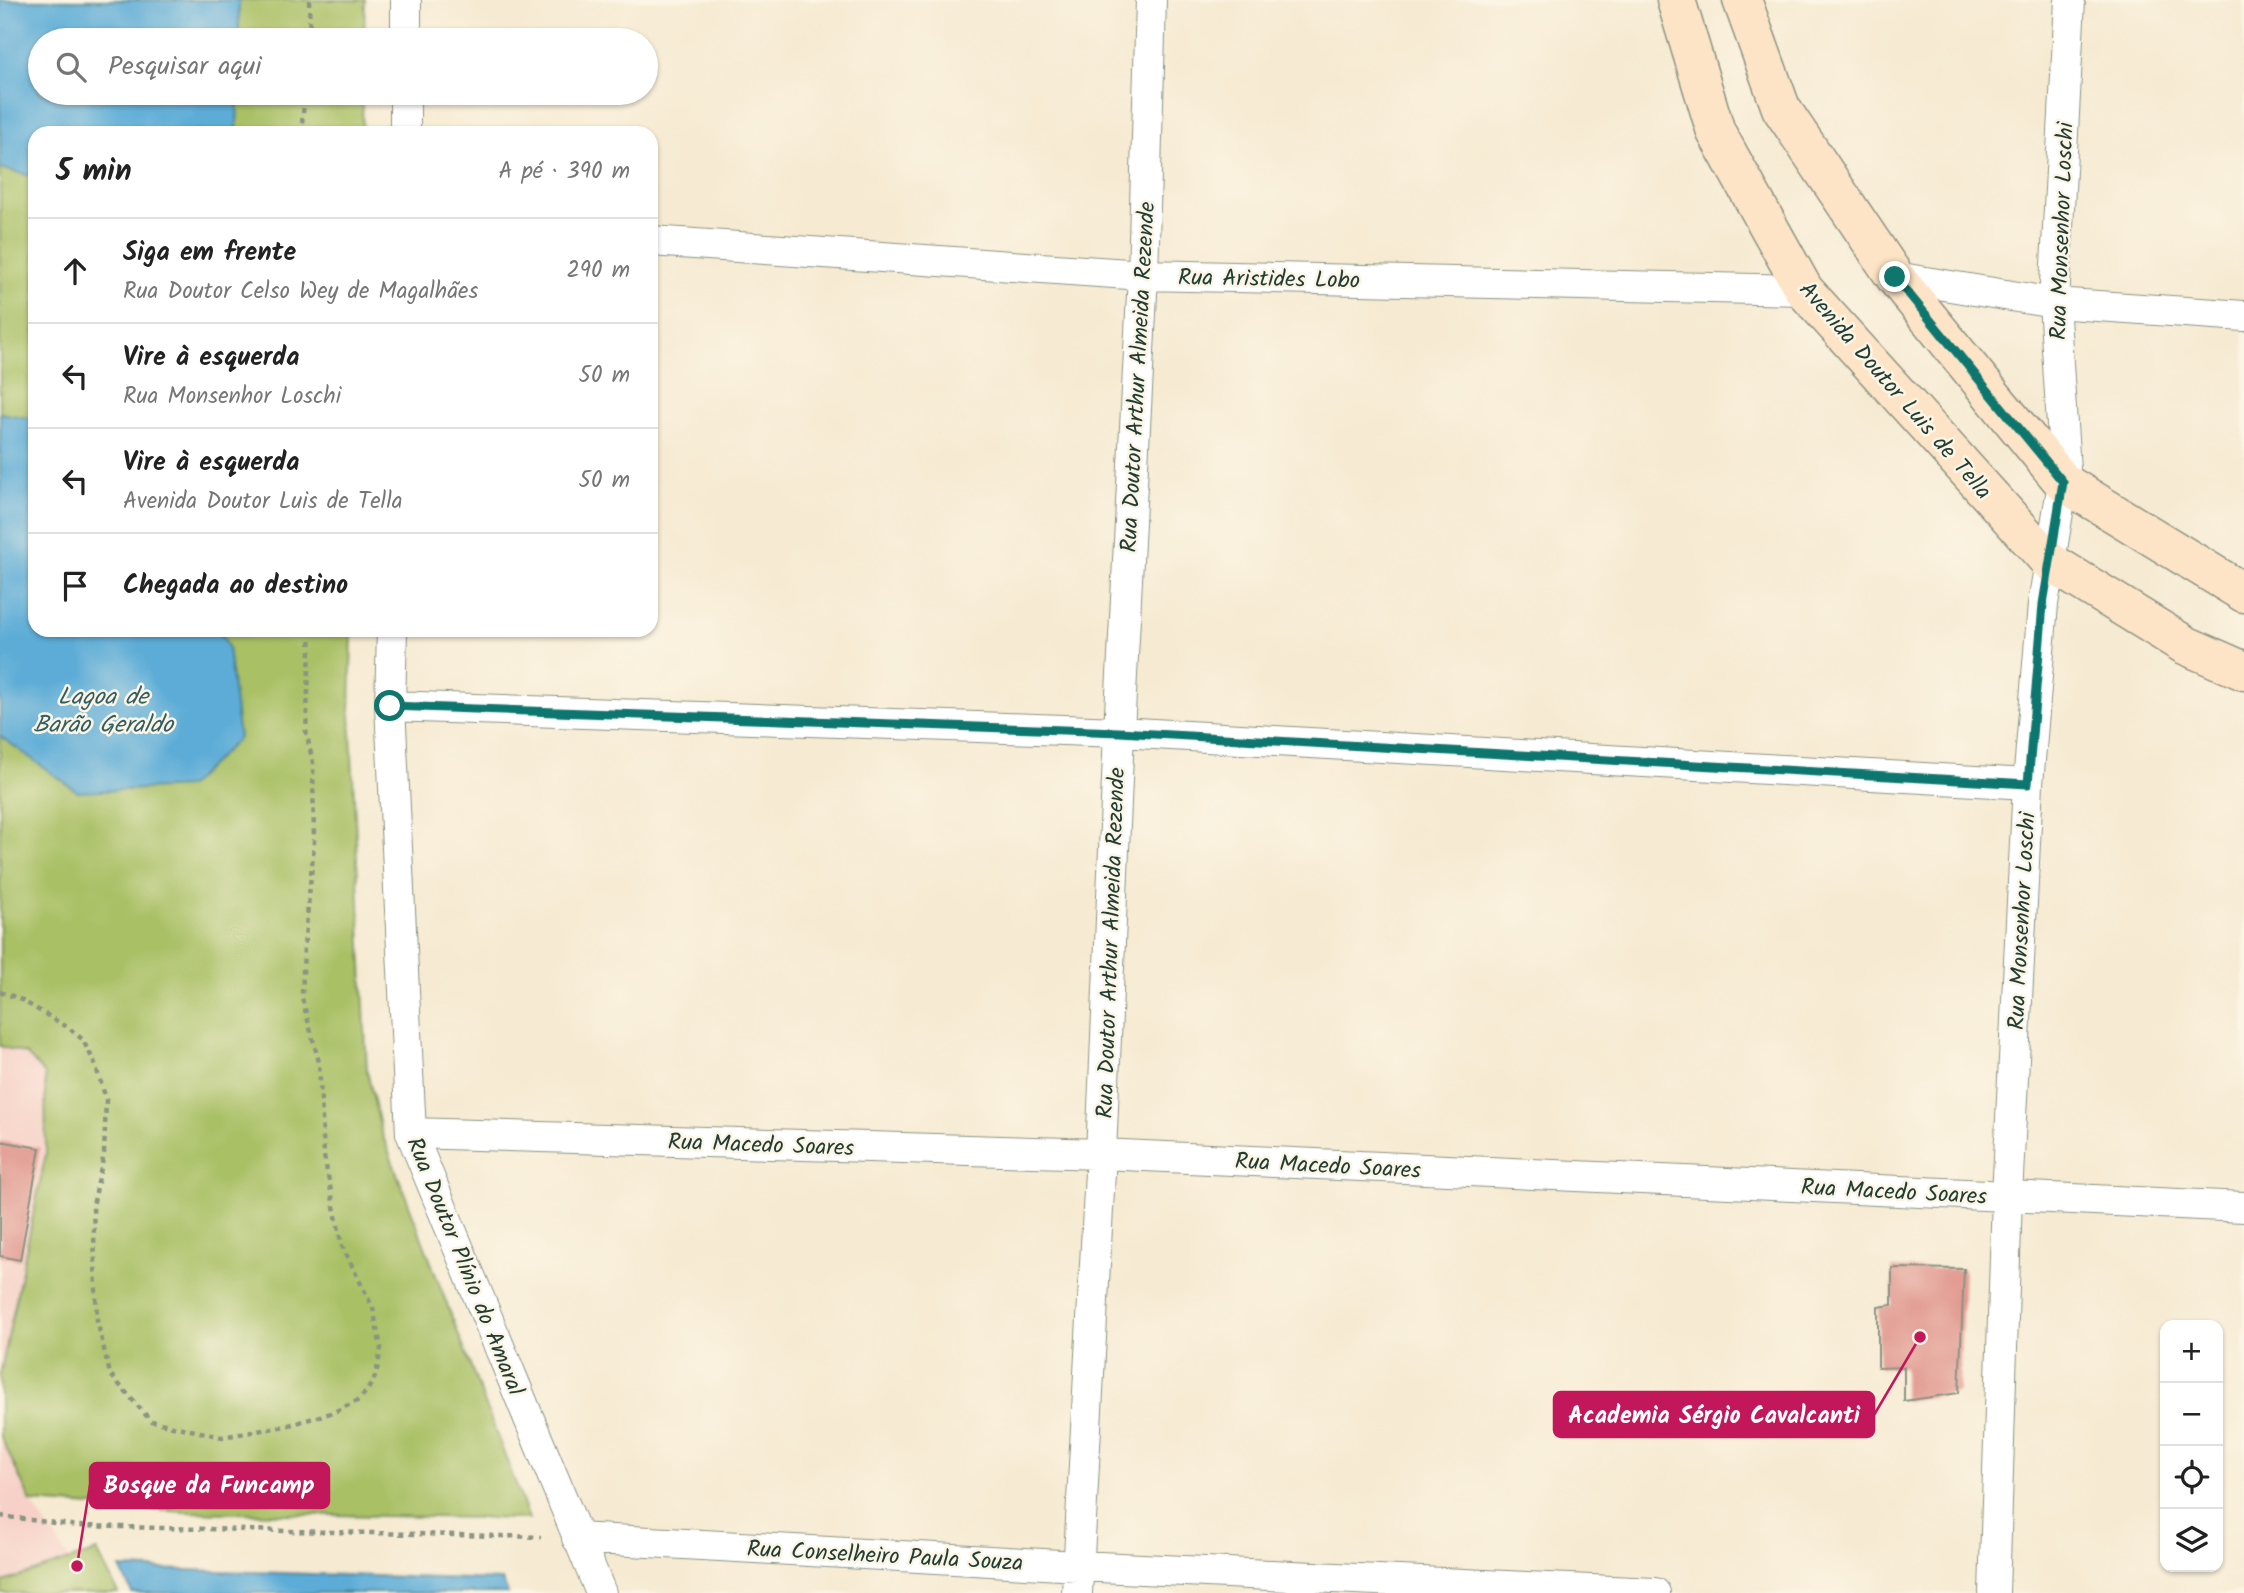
<!DOCTYPE html>
<html lang="pt">
<meta charset="utf-8">
<style>
body{margin:0;font-family:Kalam,sans-serif;background:#f6f6f6;color:#222}
.controls{position:absolute;right:21px;bottom:21px;display:grid;overflow:hidden;border-radius:14px;box-shadow:0 2px 5px #0004}
.controls button{width:63px;height:63px;display:grid;place-items:center;padding:0;border:0;border-bottom:2px solid #e0e0e0;background:#fff;color:#222;font:35px sans-serif}
.stop{position:absolute;width:21px;height:21px;margin:-16px;border:5px solid #0f766e;border-radius:50%;background:#fff}
.stop.end{background:#0f766e;border-color:#fff;box-shadow:0 2px 7px #0008}
.list{margin:0;padding:0;list-style:none}
h2{display:flex;justify-content:space-between;align-items:center;height:91px;margin:0;padding:0 28px;font-size:30px}
h2 small{font-size:23px;font-weight:400;color:#767676}
.list li{display:grid;grid-template-columns:46px 1fr auto;gap:21px;align-items:center;box-sizing:border-box;height:105px;padding:0 28px;border-top:2px solid #e0e0e0}
.list b{display:block;font-size:26px;white-space:nowrap}
.list p{margin:0;font-size:23px;white-space:nowrap;color:#767676}
.list em{font-size:23px;font-style:normal;color:#767676}
.icon{flex:none;width:38px;height:38px;fill:none;stroke:currentColor;stroke-width:2;stroke-linecap:round;stroke-linejoin:round}
.map{position:relative;flex:none;width:2244px;height:1593px;overflow:hidden}
.search{position:absolute;background:#fff;box-shadow:0 2px 5px #0004;left:28px;top:28px;width:630px;height:77px;display:flex;align-items:center;gap:18px;box-sizing:border-box;padding:0 24px;border-radius:38px;color:#767676;font-size:26px}
.panel{position:absolute;background:#fff;box-shadow:0 2px 5px #0004;left:28px;top:126px;width:630px;height:511px;border-radius:21px}
.map>svg:first-child{display:block}
.built{fill:#f7d1c8}
.green{fill:#a9c065;stroke:#647e4c;stroke-width:2}
.water{fill:#5cacd7;stroke:#3e7486;stroke-width:2}
.building{fill:#de8d85}
.lines{fill:none;stroke-linecap:round;stroke-linejoin:round}
.minor-casing{stroke:#8a9483;stroke-width:32}
.secondary-casing{stroke:#8a9483;stroke-width:41}
.path{stroke:#8a9483;stroke-width:4.5;stroke-dasharray:5 5;stroke-linecap:butt}
.minor{stroke:#fff;stroke-width:30}
.secondary{stroke:#fee4c6;stroke-width:38}
.route{stroke:#0f766e;stroke-width:9}
.labels{text-anchor:middle;stroke-width:5;stroke-linejoin:round;paint-order:stroke}
.street-label{font-size:23px;fill:#1f3d34;stroke:#fcf5e5}
.water-label{font-size:24px;font-style:italic;fill:#315e65;stroke:#fcf5e5}
.leader{fill:none;stroke:#c2185b;stroke-width:2.5}
.callout-dot{fill:#c2185b;stroke:#fcf5e5;stroke-width:2.5}
.callout{fill:#c2185b;stroke:#c2185b;stroke-width:2.5}
.callout-label{font-size:24px;text-anchor:middle;font-weight:bold;fill:#fff}
</style>
<div class="map">
<svg width="2244" height="1593" viewBox="0 0 2244 1593">
<rect width="100%" height="100%" fill="#fcf5e5"/>
<filter id="ink" filterUnits="userSpaceOnUse"><feTurbulence type="fractalNoise" baseFrequency=".0143" numOctaves="2"/><feDisplacementMap in="SourceGraphic" scale="14" xChannelSelector="R" yChannelSelector="G"/><feConvolveMatrix kernelMatrix="1 2 1 2 8 2 1 2 1" color-interpolation-filters="sRGB"/></filter>
<filter id="wash" filterUnits="userSpaceOnUse"><feTurbulence type="fractalNoise" baseFrequency=".00686" numOctaves="4" result="noise"/><feDisplacementMap in="SourceGraphic" scale="28" xChannelSelector="R" yChannelSelector="G"/><feGaussianBlur stdDeviation="1.57" result="paint"/><feColorMatrix in="noise" values="0 0 0 0 0 0 0 0 0 0 0 0 0 0 0 0 0 1.4 0 .05"/><feComposite in="paint" operator="in"/></filter>
<g filter="url(#wash)">
<rect width="100%" height="100%" fill="#f6ead2"/>
<!-- built -->
<path class="built" d="M0 1046 26 1054 45 1074 46 1153 0 1376Z
M0 1435 31 1502 92 1593H0Z"/>
<!-- green -->
<path class="green" d="M0 0H365L364 40H40V93H363L362 133H35V630H352L350 712 367 1071 382 1134 529 1519 186 1512 31 1502 0 1435V1376L46 1153 45 1074 26 1054 0 1046Z
M97 1551 118 1593H0L3 1582Z"/>
<!-- water -->
<path class="water" d="M0 0H239V40H40V93H238L237 133H199V131L197 133H35V177L0 168Z
M0 413 35 419V630H220L228 647 239 738 188 787 78 792 0 736Z
M120 1568 502 1580 508 1593H132Z"/>
<g id="blocks">
<!-- building -->
<path class="building" d="M0 1141 40 1148 20 1260 0 1256Z
M1892 1268 1964 1269 1959 1393 1904 1401V1367L1878 1368V1307L1892 1305Z"/>
</g>
</g>
<g filter="url(#ink)">
<use href="#blocks" fill-opacity="0" stroke="#8a9483" stroke-width="2"/>
<g class="lines">
<defs>
<path id="minor" d="M406 40V0
M405 133V93
M651 241 1143 275 1804 290
M1895 277 2054 303 2244 316
M392 630 390 706 411 1133 601 1593
M390 706 1119 732 2028 784
M411 1133 1101 1154 2244 1207
M577 1538 1078 1566 1655 1593
M1077 1593 1101 1154 1119 732 1143 275 1151 0
M1994 1593 2007 1196 2028 784 2043 604 2065 470 2054 303 2070 0"/>
<path id="secondary" d="M1676 0 1716 132 1804 290 2050 562 2185 645 2244 671
M1742 0 1781 108 1895 277 2063 482 2244 593"/>
</defs>
<!-- minor casing -->
<use href="#minor" class="minor-casing"/>
<!-- secondary casing -->
<use href="#secondary" class="secondary-casing"/>
<!-- path -->
<path class="path" d="M309 0 310 40
M301 133 305 93
M0 992 18 998 69 1028 82 1039 94 1061 106 1099 104 1154 93 1206 97 1320 110 1374 151 1421 222 1437 286 1426 334 1412 357 1401 367 1391 376 1375 381 1348 373 1308 342 1246 324 1156 319 1062 302 998 304 947 314 845 313 763 306 731 311 630
M0 1516 79 1526 541 1537"/>
<!-- minor -->
<use href="#minor" class="minor"/>
<!-- secondary -->
<use href="#secondary" class="secondary"/>
</g>
</g>
<g class="lines" filter="url(#ink)">
<!-- route -->
<path class="route" d="M390 706 1119 732 2028 784 2043 604 2063 482 1895 277"/>
</g>
<g class="labels">
<!-- street labels -->
<g class="street-label">
<text transform="translate(2061 231) rotate(-88)" y="8">Rua Monsenhor Loschi</text>
<text transform="translate(1269 278) rotate(1)" y="8">Rua Aristides Lobo</text>
<text transform="translate(1137 377) rotate(-87)" y="8">Rua Doutor Arthur Almeida Rezende</text>
<text transform="translate(1896 390) rotate(49)" y="8">Avenida Doutor Luis de Tella</text>
<text transform="translate(2021 921) rotate(-87)" y="8">Rua Monsenhor Loschi</text>
<text transform="translate(1110 943) rotate(-88)" y="8">Rua Doutor Arthur Almeida Rezende</text>
<text transform="translate(761 1144) rotate(2)" y="8">Rua Macedo Soares</text>
<text transform="translate(1328 1165) rotate(3)" y="8">Rua Macedo Soares</text>
<text transform="translate(1894 1191) rotate(3)" y="8">Rua Macedo Soares</text>
<text transform="translate(466 1266) rotate(68)" y="8">Rua Doutor Plínio do Amaral</text>
<text transform="translate(885 1555) rotate(3)" y="8">Rua Conselheiro Paula Souza</text>
</g>
<!-- water labels -->
<g class="water-label">
<text x="103" y="704">Lagoa de<tspan x="103" dy="28">Barão Geraldo</tspan></text>
</g>
</g>
<!-- callouts -->
<path class="leader" d="M1920 1337L1874 1415M77 1566L90 1485"/>
<g class="callout-dot">
<circle cx="1920" cy="1337" r="7"/>
<circle cx="77" cy="1566" r="7"/>
</g>
<g class="callout">
<rect x="1554" y="1392" width="320" height="45" rx="7"/>
<rect x="90" y="1463" width="239" height="45" rx="7"/>
</g>
<g class="callout-label">
<text x="1714" y="1423">Academia Sérgio Cavalcanti</text>
<text x="209" y="1493">Bosque da Funcamp</text>
</g>
</svg>
<div class="controls">
<button>+</button>
<button>−</button>
<button><svg class="icon" aria-label="locate" viewBox="0 0 24 24"><circle cx="12" cy="12" r="6"/><path d="M12 2v4M12 18v4M2 12h4M18 12h4"/></svg></button>
<button><svg class="icon" aria-label="layers" viewBox="0 0 24 24"><path d="M12 4l9 5-9 5-9-5zM3 14l9 5 9-5"/></svg></button>
</div>
<div class="stop" style="left:390px;top:706px"></div>
<div class="stop end" style="left:1895px;top:277px"></div>
<div class="search"><svg class="icon" aria-label="search" viewBox="0 0 24 24"><circle cx="10" cy="10" r="6"/><path d="M15 15l6 6"/></svg>Pesquisar aqui</div>
<section class="panel">
<h2>5 min<small>A pé · 390 m</small></h2>
<ul class="list">
<li><svg class="icon" aria-label="ahead" viewBox="0 0 24 24"><path d="M12 20V5M6 11l6-6 6 6"/></svg><div><b>Siga em frente</b><p>Rua Doutor Celso Wey de Magalhães</p></div><em>290 m</em></li>
<li><svg class="icon" aria-label="left" viewBox="0 0 24 24"><path d="M17 20v-9H6M10 6l-5 5 5 5"/></svg><div><b>Vire à esquerda</b><p>Rua Monsenhor Loschi</p></div><em>50 m</em></li>
<li><svg class="icon" aria-label="left" viewBox="0 0 24 24"><path d="M17 20v-9H6M10 6l-5 5 5 5"/></svg><div><b>Vire à esquerda</b><p>Avenida Doutor Luis de Tella</p></div><em>50 m</em></li>
<li><svg class="icon" aria-label="arrive" viewBox="0 0 24 24"><path d="M6 21V4h12l-3 4 3 4H6"/></svg><div><b>Chegada ao destino</b></div></li>
</ul>
</section>
</div>
